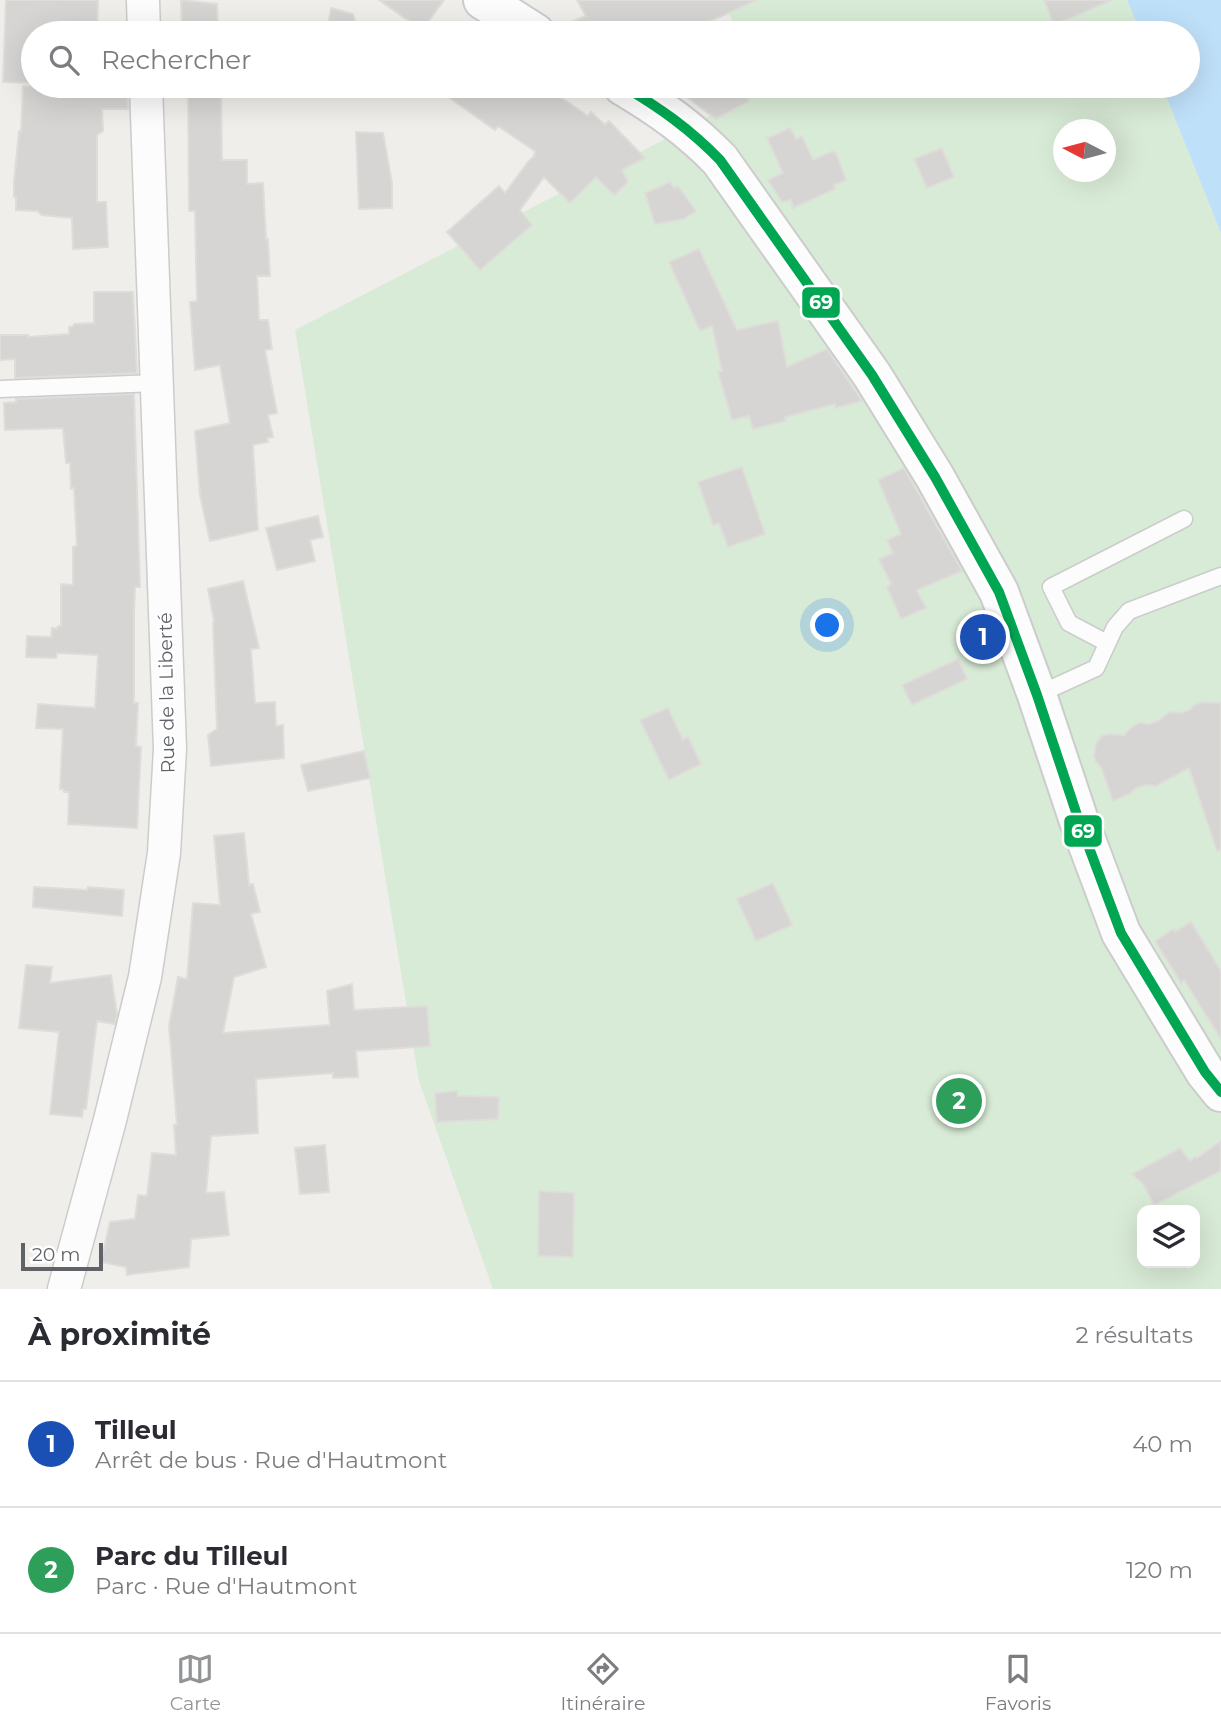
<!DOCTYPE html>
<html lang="fr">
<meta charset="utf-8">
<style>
body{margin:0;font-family:Montserrat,sans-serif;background:#f2f2f3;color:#2b2b33}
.controls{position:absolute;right:21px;bottom:21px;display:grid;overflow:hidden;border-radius:14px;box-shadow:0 7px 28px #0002}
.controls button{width:63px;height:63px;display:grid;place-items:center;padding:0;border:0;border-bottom:2px solid #e1e1e2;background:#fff;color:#2b2b33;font:35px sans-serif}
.compass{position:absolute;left:1053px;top:119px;width:63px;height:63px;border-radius:50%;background:#fff;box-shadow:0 7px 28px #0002;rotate:276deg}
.scale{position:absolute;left:21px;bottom:18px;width:82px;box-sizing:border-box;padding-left:7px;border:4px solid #5f6368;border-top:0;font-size:19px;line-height:24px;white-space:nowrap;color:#5f6368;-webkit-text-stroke:5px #fff;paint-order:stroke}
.you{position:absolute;left:828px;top:626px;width:24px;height:24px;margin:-18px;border:5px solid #fff;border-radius:50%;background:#1a73e8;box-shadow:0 0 0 10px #1a73e833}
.badge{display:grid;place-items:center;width:46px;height:46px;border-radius:50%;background:#919496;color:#fff;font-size:23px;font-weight:700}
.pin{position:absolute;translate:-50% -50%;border:4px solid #fff;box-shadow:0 2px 7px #0006}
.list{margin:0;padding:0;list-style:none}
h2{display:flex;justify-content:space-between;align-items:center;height:91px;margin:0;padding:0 28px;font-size:30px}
h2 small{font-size:23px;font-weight:400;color:#7c7c81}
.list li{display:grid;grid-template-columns:46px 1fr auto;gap:21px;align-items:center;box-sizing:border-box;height:126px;padding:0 28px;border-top:2px solid #e1e1e2}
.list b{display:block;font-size:26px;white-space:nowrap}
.list p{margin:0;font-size:23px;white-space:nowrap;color:#7c7c81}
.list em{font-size:23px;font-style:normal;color:#7c7c81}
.icon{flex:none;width:38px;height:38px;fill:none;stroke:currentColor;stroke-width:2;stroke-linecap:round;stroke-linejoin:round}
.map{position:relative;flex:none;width:1221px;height:1289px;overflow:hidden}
.search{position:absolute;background:#fff;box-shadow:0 7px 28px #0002;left:21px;right:21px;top:21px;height:77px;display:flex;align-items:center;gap:18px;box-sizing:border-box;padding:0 24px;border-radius:38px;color:#7c7c81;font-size:26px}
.sheet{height:343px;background:#fff}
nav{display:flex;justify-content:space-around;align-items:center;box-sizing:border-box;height:98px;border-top:2px solid #e1e1e2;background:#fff;font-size:19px;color:#7c7c81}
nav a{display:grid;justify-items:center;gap:4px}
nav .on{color:#919496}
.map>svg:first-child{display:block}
.green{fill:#d8ebd6;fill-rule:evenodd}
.water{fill:#bfe0f9}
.building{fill:#d6d5d3;stroke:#deddd9;stroke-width:2}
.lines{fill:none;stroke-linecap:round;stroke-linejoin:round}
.service-casing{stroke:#cbcccc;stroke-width:19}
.minor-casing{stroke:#cbcccc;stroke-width:35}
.tertiary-casing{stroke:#cbcccc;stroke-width:42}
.service{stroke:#fdfcfc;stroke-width:16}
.minor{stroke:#fdfcfc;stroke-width:32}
.tertiary{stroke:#fdfcfc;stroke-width:38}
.bus-1-casing{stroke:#fff;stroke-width:16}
.bus-1{stroke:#00a651;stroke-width:10}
.labels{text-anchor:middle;stroke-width:5;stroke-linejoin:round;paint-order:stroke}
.street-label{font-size:19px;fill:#5f6368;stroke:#fff}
.line-badge{stroke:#fff;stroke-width:2.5}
.badge-label{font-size:19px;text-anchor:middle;font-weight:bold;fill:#fff}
</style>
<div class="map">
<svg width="1221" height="1289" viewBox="0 0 1221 1289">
<rect width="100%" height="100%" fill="#efeeea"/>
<!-- green -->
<path class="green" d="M723 0H1127L1141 33H738Z
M761 86H1162L1221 233V1289H493L419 1081 295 330 762 89ZM1064 130H1106V172H1064ZM1142 1210H1195V1263H1142Z"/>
<!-- water -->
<path class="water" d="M1127 0H1221V233L1162 86H1188V33H1141Z"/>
<!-- building -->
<path class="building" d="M6 0H98L97 33H33V83L3 82Z
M181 0 217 4 218 33H182Z
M379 0H444L422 30Z
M577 0H757L684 33H557L556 28 586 16Z
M1044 0H1112L1054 25Z
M331 8 353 14 359 33H327Z
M23 86H127L128 109H102L103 131 97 135V202H106L108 247 73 249 72 218 42 215 37 211 16 210V197H14V182L19 131 21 132Z
M188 86H221L222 160H247V184L263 183 266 239H268L270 276H257L259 320H268L272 349 265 350 277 413 268 415 273 437 267 438 268 442 253 445 258 530 210 541 200 495 195 431 230 423 220 365 195 370 190 302 197 301 196 262 195 211H189Z
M433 86H544L588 116 591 112 605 125 609 121 645 158 622 170 628 182 614 195 596 177 570 203 544 177 520 210 532 225 480 270 447 232 499 186 505 193 528 162 535 155 534 154 536 152 498 126 495 130Z
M672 86H741L749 101 716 119Z
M790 128 796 139 802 136 813 160 833 151 834 154 836 153 846 180 834 185 835 189 793 208 791 200 782 202 768 180 783 173 767 138Z
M356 132 383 133 392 183V208L359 209Z
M942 148 954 177 927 188 914 159Z
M670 182 674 188 678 186 696 211 684 219 655 224 645 193Z
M699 249 737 330 778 321 787 367 827 349 862 401 835 408V404L785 417 786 421 753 429 749 416 732 420 718 372 722 371 712 326 700 331 669 262Z
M94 292H133L137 373 15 378V359L0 360V335H28V337L69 334V327L74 326V324L94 323Z
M134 394 140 587H135L134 612V703H138L136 746 141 747 137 828 68 824 69 792H64L63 789H60L63 729 36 728 38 704 95 708 98 655 57 653 56 658 26 657 27 636 51 637 52 628 57 629 58 626H61V584L73 585V547L77 546 74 488 71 489 70 463H66L63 428 5 430 4 403 16 402V399Z
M742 467 765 534 728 547 719 523 713 525 698 482Z
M904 468 962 571 917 590 926 608 901 619 887 587 891 584 879 559 893 553 887 540 901 534 878 480Z
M318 516 323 537 310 540 315 561 277 570 266 528Z
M243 581 259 648 251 649 255 703 275 702 276 726 283 725 284 758 211 766 208 735 217 729 213 622 214 621 208 589Z
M958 659 967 679 912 705 902 685Z
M1201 702 1221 703V850L1217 851 1189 768 1156 786 1146 785 1136 788 1130 794 1113 801 1101 767 1096 762 1094 756 1096 743 1102 736 1109 734 1124 735 1131 728 1139 723 1149 724 1158 721 1170 712 1180 713 1190 710 1193 706Z
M668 708 683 740 688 737 701 764 669 780 640 720Z
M364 751 370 778 308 791 301 765Z
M244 833 249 885 253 884 260 912 251 914 266 967 234 977 223 1033 330 1025 327 991 352 984 354 1010 427 1006 430 1046 356 1051 358 1077 333 1078V1073L256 1079 258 1133 211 1136 206 1193 224 1192 229 1235 191 1239 189 1267 127 1275 126 1267 101 1262 110 1222 135 1219 138 1195 147 1196 152 1153 176 1155 174 1125H177L169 1026 178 977 187 979 193 903 220 905 214 836Z
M773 883 792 925 756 941 737 899Z
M34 887 87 890 88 887 124 890 122 916 33 907Z
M1191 922 1221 971V1039L1184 980 1181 983 1155 941 1174 929 1175 932Z
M26 965 52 967 50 983 111 975 117 1014 115 1024 97 1021 86 1109H83L82 1117 50 1114 59 1032 19 1028Z
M457 1091 458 1096 499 1097 498 1119 437 1122 435 1093Z
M1221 1141V1171L1154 1205 1143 1184 1132 1174 1180 1148 1190 1161 1195 1157 1197 1158Z
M325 1145 329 1192 300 1194 295 1148Z
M539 1191 574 1193 573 1257 538 1256Z"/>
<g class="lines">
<defs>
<path id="service" d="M0 389 157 383
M1107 643 1069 623 1051 587 1184 519
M1037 695 1096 668 1115 627 1129 611 1221 576"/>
<path id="minor" d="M143 0 144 33
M64 1289 110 1120 145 977 164 853 170 749 146 86"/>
<path id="tertiary" d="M483 0 535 33
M623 86C660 108 690 129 720 160L872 375 935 477 999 592 1037 695 1079 821 1121 933 1205 1072 1221 1092"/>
</defs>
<!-- service casing -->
<use href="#service" class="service-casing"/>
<!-- minor casing -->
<use href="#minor" class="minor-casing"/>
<!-- tertiary casing -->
<use href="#tertiary" class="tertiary-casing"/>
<!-- service -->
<use href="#service" class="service"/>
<!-- minor -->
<use href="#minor" class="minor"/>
<!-- tertiary -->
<use href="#tertiary" class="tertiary"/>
<defs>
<path id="bus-1" d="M623 86C660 108 690 129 720 160L872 375 935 477 999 592 1037 695 1079 821 1121 933 1205 1072 1221 1092"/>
</defs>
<!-- bus-1 casing -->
<use href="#bus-1" class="bus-1-casing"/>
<!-- bus-1 -->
<use href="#bus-1" class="bus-1"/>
</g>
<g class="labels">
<!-- street labels -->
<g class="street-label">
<text transform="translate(166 693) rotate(-91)" y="7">Rue de la Liberté</text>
</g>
</g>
<g class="line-badge">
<rect x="801" y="286" width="40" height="33" rx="7" fill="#00a651"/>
<rect x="1063" y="814" width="40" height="34" rx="7" fill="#00a651"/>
</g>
<g class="badge-label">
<text x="821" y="309">69</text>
<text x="1083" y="838">69</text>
</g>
</svg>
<div class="controls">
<button><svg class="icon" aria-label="layers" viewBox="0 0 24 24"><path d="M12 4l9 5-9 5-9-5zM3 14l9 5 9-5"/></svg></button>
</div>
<svg class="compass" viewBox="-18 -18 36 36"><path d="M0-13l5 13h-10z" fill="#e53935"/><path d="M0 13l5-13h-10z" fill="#7c7c81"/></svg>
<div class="scale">20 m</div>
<div class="you"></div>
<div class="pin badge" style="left:983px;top:637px;background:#1a4fb4">1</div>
<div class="pin badge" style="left:959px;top:1101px;background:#2e9e5b">2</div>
<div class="search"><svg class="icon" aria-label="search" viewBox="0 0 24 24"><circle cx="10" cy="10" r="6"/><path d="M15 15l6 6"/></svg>Rechercher</div>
</div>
<section class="sheet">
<h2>À proximité<small>2 résultats</small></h2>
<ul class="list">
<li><span class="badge" style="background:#1a4fb4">1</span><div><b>Tilleul</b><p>Arrêt de bus · Rue d'Hautmont</p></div><em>40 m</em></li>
<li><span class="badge" style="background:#2e9e5b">2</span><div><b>Parc du Tilleul</b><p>Parc · Rue d'Hautmont</p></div><em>120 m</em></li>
</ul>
</section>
<nav>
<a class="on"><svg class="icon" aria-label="map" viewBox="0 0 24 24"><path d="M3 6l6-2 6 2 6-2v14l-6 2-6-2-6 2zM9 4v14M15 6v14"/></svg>Carte</a>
<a><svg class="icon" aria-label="directions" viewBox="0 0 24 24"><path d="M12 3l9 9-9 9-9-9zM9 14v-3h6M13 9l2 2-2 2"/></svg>Itinéraire</a>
<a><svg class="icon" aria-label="saved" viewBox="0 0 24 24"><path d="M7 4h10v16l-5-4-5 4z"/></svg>Favoris</a>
</nav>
